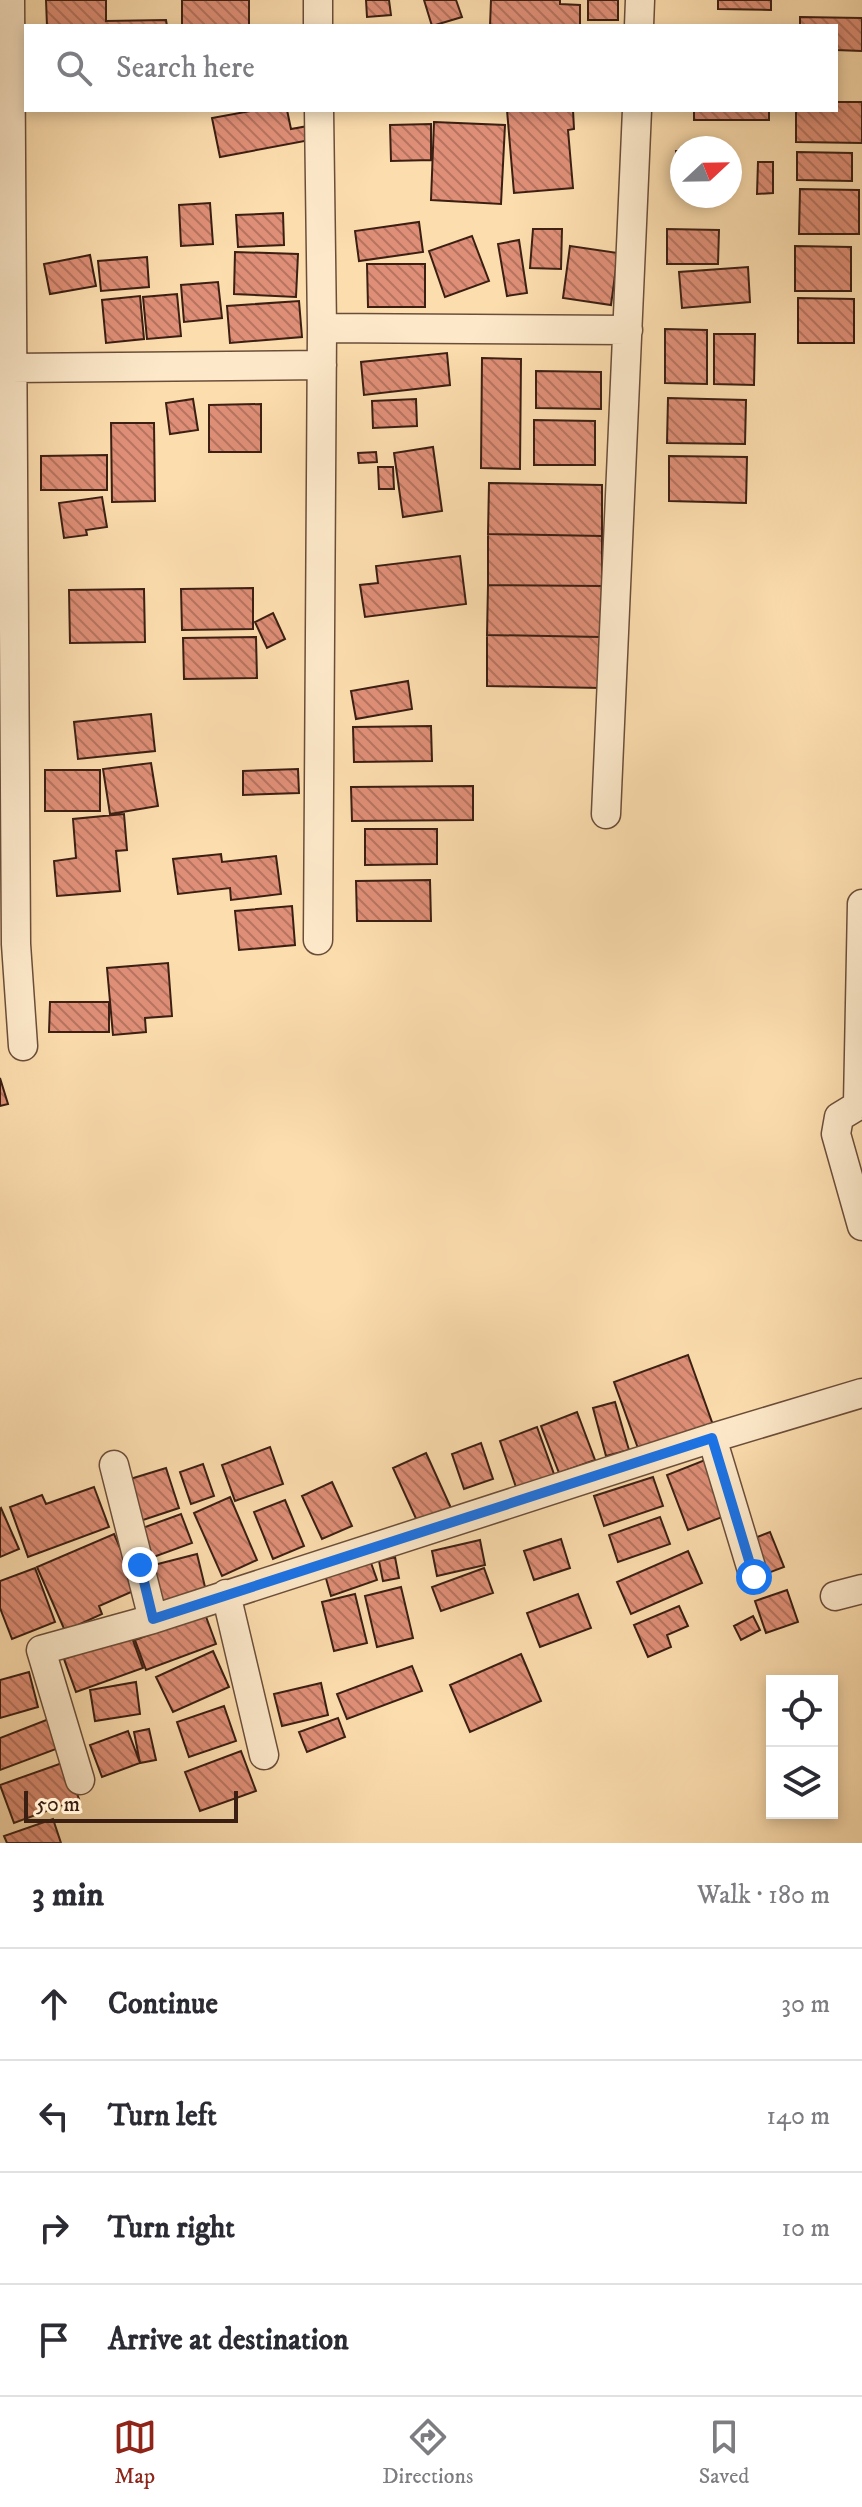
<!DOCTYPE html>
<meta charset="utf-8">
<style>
body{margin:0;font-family:"IM FELL DW Pica",serif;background:#f2f2f3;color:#2b2b33}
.controls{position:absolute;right:24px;bottom:24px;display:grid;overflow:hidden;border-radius:0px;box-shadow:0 4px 12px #0003}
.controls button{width:72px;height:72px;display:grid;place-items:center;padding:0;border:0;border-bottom:2px solid #e1e1e2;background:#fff;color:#2b2b33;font:40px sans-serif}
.compass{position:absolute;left:670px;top:136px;width:72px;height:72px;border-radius:50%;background:#fff;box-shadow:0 4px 12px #0003;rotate:68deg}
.scale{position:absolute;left:24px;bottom:20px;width:214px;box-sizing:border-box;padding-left:8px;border:4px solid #3b1f13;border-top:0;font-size:22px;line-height:28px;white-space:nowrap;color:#3b1f13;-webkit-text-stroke:6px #fde9ca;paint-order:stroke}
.stop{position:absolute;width:24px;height:24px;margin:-18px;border:6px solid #1a73e8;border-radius:50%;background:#fff}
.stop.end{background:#1a73e8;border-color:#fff;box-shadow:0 2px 8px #0008}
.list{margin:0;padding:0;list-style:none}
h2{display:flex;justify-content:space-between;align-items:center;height:104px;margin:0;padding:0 32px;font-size:34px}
h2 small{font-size:26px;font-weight:400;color:#7c7c81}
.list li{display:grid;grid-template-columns:52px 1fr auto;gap:24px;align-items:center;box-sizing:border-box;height:112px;padding:0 32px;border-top:2px solid #e1e1e2}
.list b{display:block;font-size:30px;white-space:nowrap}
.list em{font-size:26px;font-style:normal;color:#7c7c81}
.icon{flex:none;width:44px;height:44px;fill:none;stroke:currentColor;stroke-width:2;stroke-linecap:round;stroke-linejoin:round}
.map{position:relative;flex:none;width:862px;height:1843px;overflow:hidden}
.search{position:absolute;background:#fff;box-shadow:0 4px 12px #0003;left:24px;right:24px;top:24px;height:88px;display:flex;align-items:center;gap:20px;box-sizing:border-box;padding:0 28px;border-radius:0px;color:#7c7c81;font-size:30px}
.sheet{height:552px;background:#fff}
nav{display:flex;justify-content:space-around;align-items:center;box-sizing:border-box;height:112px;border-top:2px solid #e1e1e2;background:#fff;font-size:22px;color:#7c7c81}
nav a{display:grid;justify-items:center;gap:4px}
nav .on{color:#8f2418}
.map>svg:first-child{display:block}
.building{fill:url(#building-back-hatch);stroke:#3b1f13;stroke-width:2}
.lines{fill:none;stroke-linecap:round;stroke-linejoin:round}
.street-casing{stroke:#6b4e3a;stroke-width:31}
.street{stroke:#fde9ca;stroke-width:28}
.route{stroke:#1a73e8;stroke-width:10}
</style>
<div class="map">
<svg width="862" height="1843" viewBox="0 0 862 1843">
<defs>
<pattern id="building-back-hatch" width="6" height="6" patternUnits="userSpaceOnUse" patternTransform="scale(2)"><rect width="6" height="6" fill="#df8f77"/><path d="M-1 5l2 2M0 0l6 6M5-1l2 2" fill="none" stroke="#b67460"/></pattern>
</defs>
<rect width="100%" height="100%" fill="#fcddae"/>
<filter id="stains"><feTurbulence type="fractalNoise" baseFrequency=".0025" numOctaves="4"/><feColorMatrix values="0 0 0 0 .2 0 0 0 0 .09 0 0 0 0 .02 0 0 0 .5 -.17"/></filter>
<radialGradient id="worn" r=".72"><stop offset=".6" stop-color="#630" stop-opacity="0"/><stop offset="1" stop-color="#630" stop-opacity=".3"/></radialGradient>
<!-- building -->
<path class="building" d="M46 0H106V21L166 20 167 26H47Z
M182 0H249V26H182Z
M366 0H389L391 15 367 17Z
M424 0H456L462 17 432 26Z
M491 0H560V4L580 5V26H490Z
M588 0H618V20H588Z
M718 0H771V10L718 9Z
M800 17 862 18V51L836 50V26H800Z
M836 102H862V143L796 142V110H836Z
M256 110H287L291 129 308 126 310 140 220 157 212 118Z
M507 110H573L574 129 568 130 573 188 514 193Z
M694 110H769V120H694Z
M434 122 505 125 501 204 431 200Z
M431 124V160L391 161 390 125Z
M676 151H682V194H680Z
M797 152 852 153V181L797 180Z
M758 162H773V193L757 194Z
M800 189 859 190V234H799Z
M210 203 213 244 181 246 179 205Z
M283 213 284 245 238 247 236 215Z
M419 222 423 252 359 261 355 231Z
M533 229H562L561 269 530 268Z
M667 229 719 230 718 264H667Z
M472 236 489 281 445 297 429 251Z
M519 240 527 293 507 296 498 244Z
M570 246 618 253 611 305 563 298Z
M795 246 851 247V291H795Z
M235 252 298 254 296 297 234 294Z
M90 255 96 286 50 294 44 264Z
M147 257 149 287 101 291 98 261Z
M367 264H425V307H368Z
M748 267 750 302 682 308 679 272Z
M218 282 222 318 184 322 181 285Z
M177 294 181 336 147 339 143 297Z
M140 296 144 339 106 343 102 300Z
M798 298 854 299V343H798Z
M299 301 302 337 230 343 227 306Z
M665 329 707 330V384L665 383Z
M714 334H755L754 385 714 384Z
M447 353 450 385 364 395 361 362Z
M482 358 521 359 520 469 481 468Z
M536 371 601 372V409L536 408Z
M668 398 746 400 745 444 667 443Z
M193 399 198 430 170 434 166 403Z
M416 399 417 426 373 428 372 401Z
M261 404V452H209V405Z
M534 420 595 421V465H534Z
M111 423H154L155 501 112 502Z
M433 447 442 511 403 517 394 453Z
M376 452 377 462 359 463 358 453Z
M107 455V490H41V456Z
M669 456 747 457 746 503 669 501Z
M378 467H393L394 489H379Z
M489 483 602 485V536L488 534Z
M102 497 107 527 86 530 87 535 64 538 59 503Z
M488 534 602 536V586L488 585Z
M460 556 466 604 365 617 360 585 378 583 376 566Z
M488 585 602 586 601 637 487 635Z
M253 588V629L182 630 181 589Z
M144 589 145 642 70 643 69 590Z
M273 613 285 639 267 648 255 622Z
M487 635 601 637V688L487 686Z
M256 637 257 678 184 679 183 638Z
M408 681 412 709 356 719 351 691Z
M151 714 155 751 78 759 74 722Z
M431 726 432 761 354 762 353 727Z
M151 763 158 806 110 814 103 769Z
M298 769 299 793 243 795V771Z
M45 770H100V811H45Z
M473 786V820L352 821 351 787Z
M124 814 127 850 116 851 120 891 57 896 54 861 76 858 73 819Z
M365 829H437V864L365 865Z
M221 854 222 862 276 856 281 894 231 900 230 888 178 894 173 859Z
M430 880 431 921H357L356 881Z
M292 906 295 945 239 950 235 911Z
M168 963 172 1016 145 1018 146 1032 113 1035 107 968Z
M50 1002H109V1032H49Z
M0 1078 8 1104 0 1106Z
M688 1355 713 1425 639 1451 614 1382Z
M615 1402 629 1450 606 1456 593 1408Z
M577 1412 595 1460 559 1473 541 1426Z
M537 1427 555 1477 517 1490 500 1441Z
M481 1443 493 1479 464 1489 452 1454Z
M270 1447 283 1484 235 1501 222 1465Z
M426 1453 451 1508 418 1523 393 1468Z
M705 1460 725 1516 688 1530 667 1475Z
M203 1464 214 1496 191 1504 180 1472Z
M166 1468 179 1508 140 1521 127 1480Z
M653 1477 663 1506 604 1526 594 1496Z
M332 1482 352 1526 322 1539 302 1496Z
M94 1487 109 1527 28 1557 10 1507 42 1495 46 1504Z
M230 1497 257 1560 222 1576 194 1513Z
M285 1500 304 1546 273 1559 254 1512Z
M1 1508 19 1549 0 1557V1509Z
M181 1514 192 1543 148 1559 137 1530Z
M660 1517 670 1544 618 1562 609 1535Z
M770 1532 784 1567 760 1576 747 1541Z
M114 1534 138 1589 99 1606 102 1614 65 1631 37 1567Z
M561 1539 570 1568 534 1580 524 1551Z
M480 1540 485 1565 437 1576 432 1551Z
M688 1551 702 1583 631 1614 617 1582Z
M197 1554 206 1591 155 1603 146 1567Z
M395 1557 399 1578 383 1581 379 1561Z
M370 1560 377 1580 331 1596 325 1575Z
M35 1568 55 1622 12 1639 0 1608V1581Z
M484 1568 493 1593 441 1611 432 1587Z
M401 1587 413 1638 377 1647 365 1596Z
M787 1590 798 1622 766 1633 755 1601Z
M355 1594 367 1643 334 1651 322 1602Z
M578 1594 591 1628 540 1647 527 1613Z
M679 1606 688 1626 667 1635 671 1647 648 1657 634 1625Z
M205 1614 216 1644 146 1670 135 1640Z
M753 1616 760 1630 741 1640 734 1626Z
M131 1635 143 1668 76 1692 64 1659Z
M213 1651 229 1687 173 1712 156 1677Z
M521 1654 541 1701 470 1732 450 1685Z
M412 1666 422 1691 347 1719 337 1694Z
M29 1672 38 1707 0 1718V1680Z
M136 1682 140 1714 95 1721 90 1690Z
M321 1683 328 1715 282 1726 274 1694Z
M224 1706 236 1741 189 1757 177 1722Z
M54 1717 64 1746 0 1770V1738Z
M338 1718 345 1737 307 1752 299 1732Z
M149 1729 156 1760 140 1763 134 1732Z
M128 1731 140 1763 102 1777 90 1745Z
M241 1751 256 1791 200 1811 185 1772Z
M65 1762 79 1799 14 1823 0 1785Z
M53 1819 61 1843H7L4 1836Z"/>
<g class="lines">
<defs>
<path id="street" d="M10 0 16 944 23 1046
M318 0V26
M639 26 640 0
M322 328 628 330
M11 368 322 365
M606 814 637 110
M318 940 322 328 319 110
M862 1103 839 1117 836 1134 862 1226
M858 1104 862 904
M712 1438 754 1577
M114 1465 153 1619 712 1438 862 1393
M226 1594 264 1755
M835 1596 862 1589
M80 1780 41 1650 153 1619"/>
</defs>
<!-- street casing -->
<use href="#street" class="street-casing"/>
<!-- street -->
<use href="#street" class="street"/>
</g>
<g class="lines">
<!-- route -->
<path class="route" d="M140 1565 153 1619 712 1438 754 1577"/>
</g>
<rect width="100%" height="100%" filter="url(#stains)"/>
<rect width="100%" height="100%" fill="url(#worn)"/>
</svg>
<div class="controls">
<button><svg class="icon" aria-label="locate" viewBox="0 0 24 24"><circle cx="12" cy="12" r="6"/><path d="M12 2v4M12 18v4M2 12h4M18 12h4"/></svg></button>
<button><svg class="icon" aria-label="layers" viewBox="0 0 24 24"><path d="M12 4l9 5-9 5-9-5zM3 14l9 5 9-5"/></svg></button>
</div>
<svg class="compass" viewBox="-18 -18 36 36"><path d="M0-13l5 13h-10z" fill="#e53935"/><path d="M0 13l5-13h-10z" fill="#7c7c81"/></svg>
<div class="scale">50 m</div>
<div class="stop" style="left:754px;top:1577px"></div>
<div class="stop end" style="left:140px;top:1565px"></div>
<div class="search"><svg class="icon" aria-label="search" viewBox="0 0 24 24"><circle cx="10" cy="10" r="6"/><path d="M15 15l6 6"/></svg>Search here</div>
</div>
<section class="sheet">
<h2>3 min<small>Walk · 180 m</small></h2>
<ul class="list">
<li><svg class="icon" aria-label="ahead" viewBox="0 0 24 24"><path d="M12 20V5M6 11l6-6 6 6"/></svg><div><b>Continue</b></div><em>30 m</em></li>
<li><svg class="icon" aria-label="left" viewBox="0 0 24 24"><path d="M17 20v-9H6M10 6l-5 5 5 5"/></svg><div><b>Turn left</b></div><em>140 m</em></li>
<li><svg class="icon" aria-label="right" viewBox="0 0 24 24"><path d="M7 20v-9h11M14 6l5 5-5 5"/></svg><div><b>Turn right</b></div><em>10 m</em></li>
<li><svg class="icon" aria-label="arrive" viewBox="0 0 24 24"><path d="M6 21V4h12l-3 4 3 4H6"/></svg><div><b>Arrive at destination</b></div></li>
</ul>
</section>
<nav>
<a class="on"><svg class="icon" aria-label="map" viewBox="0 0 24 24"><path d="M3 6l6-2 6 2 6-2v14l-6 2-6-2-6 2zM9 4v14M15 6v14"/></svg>Map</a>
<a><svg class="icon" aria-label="directions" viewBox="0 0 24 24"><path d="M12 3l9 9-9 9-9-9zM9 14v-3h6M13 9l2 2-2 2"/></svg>Directions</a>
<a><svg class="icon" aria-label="saved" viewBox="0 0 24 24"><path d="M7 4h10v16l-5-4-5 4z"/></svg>Saved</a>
</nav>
